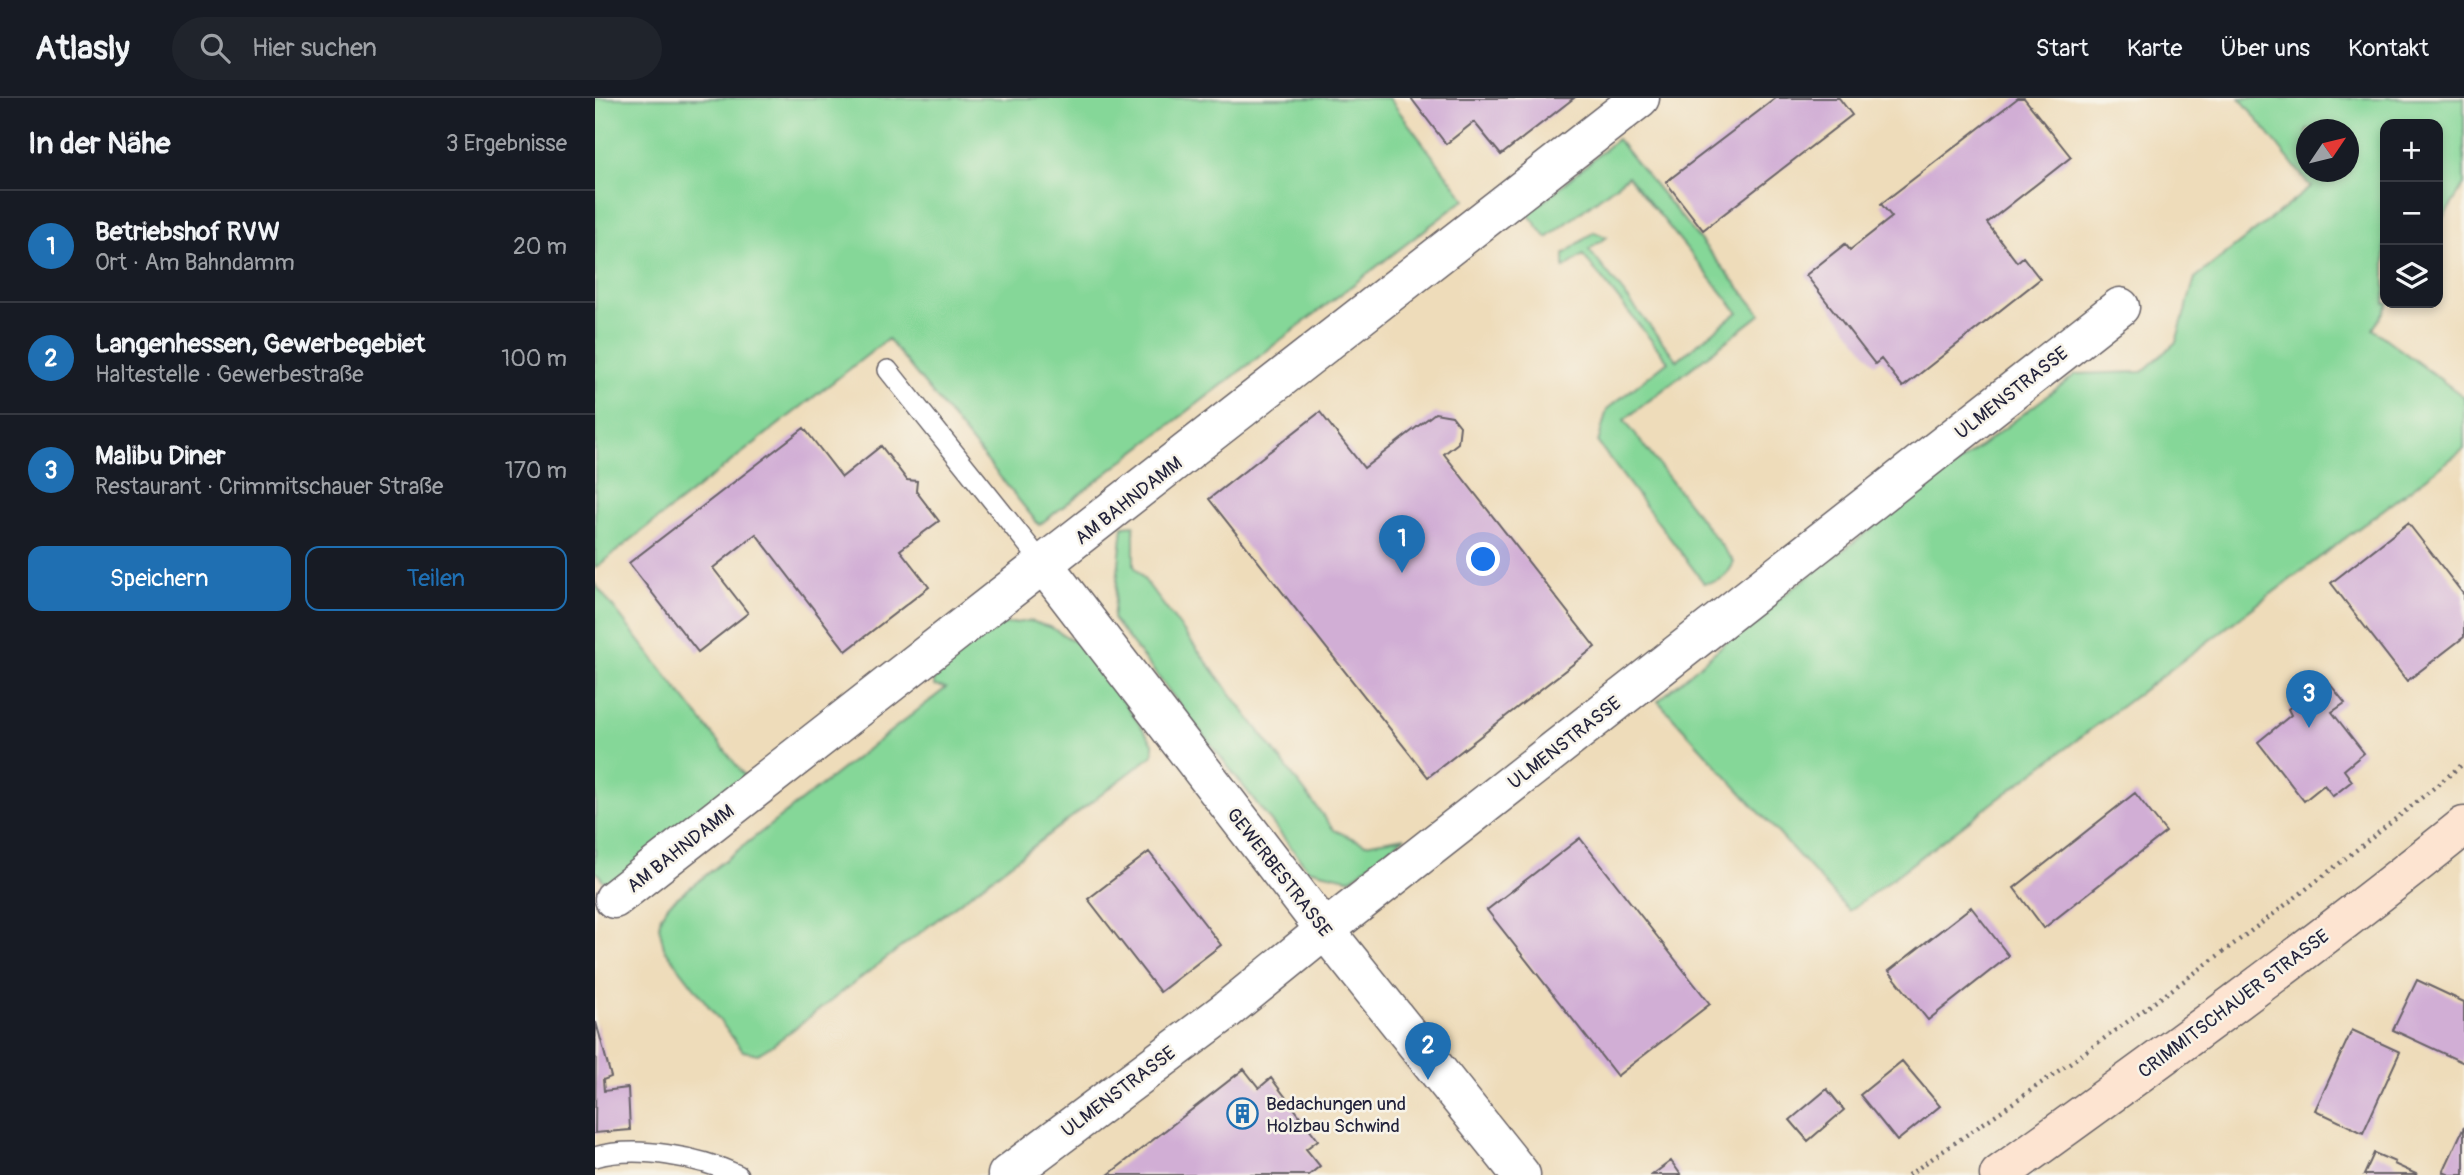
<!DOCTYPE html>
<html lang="de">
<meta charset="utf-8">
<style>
body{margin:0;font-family:Pangolin,sans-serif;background:#20242c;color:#f1f3f6}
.controls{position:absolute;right:21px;top:21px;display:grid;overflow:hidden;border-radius:14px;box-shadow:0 4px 10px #0003}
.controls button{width:63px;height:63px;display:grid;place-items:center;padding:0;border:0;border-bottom:2px solid #363941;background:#171b24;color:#f1f3f6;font:35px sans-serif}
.compass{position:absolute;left:1701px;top:21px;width:63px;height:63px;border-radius:50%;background:#171b24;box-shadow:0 4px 10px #0003;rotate:55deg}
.you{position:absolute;left:889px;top:462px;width:24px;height:24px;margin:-18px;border:5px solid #fff;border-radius:50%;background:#1a73e8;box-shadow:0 0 0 10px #1a73e833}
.badge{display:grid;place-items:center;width:46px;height:46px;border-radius:50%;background:#1f6fb2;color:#fff;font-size:23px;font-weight:700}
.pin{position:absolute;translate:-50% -58px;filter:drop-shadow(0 2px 4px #0008)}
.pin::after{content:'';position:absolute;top:37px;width:24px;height:21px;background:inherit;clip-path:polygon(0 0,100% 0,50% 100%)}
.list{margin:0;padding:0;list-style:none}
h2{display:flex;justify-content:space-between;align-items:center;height:91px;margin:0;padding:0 28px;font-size:30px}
h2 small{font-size:23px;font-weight:400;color:#9ea1a6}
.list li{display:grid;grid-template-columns:46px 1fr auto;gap:21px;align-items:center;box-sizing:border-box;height:112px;padding:0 28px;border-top:2px solid #363941}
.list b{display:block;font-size:26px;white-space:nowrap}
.list p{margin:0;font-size:23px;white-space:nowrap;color:#9ea1a6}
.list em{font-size:23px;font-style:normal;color:#9ea1a6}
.actions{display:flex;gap:14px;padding:21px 28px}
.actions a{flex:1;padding:16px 0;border:2px solid #1f6fb2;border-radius:14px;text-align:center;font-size:24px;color:#1f6fb2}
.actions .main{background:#1f6fb2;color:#fff}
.icon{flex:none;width:38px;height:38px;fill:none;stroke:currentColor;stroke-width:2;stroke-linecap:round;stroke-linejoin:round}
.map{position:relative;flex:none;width:1869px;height:1077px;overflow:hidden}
header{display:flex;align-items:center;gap:42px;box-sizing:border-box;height:98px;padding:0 35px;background:#171b24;border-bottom:2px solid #363941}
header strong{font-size:33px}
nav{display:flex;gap:38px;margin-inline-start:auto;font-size:24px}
.search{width:490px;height:63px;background:#20242c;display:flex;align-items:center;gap:18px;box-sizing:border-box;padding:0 24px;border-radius:38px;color:#9ea1a6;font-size:26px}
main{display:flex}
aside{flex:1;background:#171b24}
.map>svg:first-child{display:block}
.green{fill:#85d798;stroke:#547c6a;stroke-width:2;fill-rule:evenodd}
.building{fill:#d1aed5}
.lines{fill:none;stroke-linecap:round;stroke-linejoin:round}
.lane-casing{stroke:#696367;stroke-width:22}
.street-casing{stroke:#696367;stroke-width:41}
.secondary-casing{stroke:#696367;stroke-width:41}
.path{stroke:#696367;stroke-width:4.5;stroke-dasharray:2 5;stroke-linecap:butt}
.lane{stroke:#fff;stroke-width:19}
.street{stroke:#fff;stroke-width:38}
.secondary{stroke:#fde4d1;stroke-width:38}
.labels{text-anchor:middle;stroke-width:5;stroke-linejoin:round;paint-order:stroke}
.street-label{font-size:19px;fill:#22223b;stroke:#f7f3e8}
.poi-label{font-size:19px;fill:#22223b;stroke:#f7f3e8;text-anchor:start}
</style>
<header>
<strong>Atlasly</strong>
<div class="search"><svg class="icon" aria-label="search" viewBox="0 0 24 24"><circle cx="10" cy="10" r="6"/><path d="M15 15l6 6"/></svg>Hier suchen</div>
<nav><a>Start</a><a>Karte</a><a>Über uns</a><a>Kontakt</a></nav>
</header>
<main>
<aside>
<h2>In der Nähe<small>3 Ergebnisse</small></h2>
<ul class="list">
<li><span class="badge">1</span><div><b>Betriebshof RVW</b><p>Ort · Am Bahndamm</p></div><em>20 m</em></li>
<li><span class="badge">2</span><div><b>Langenhessen, Gewerbegebiet</b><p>Haltestelle · Gewerbestraße</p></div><em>100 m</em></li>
<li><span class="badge">3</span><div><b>Malibu Diner</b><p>Restaurant · Crimmitschauer Straße</p></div><em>170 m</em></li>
</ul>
<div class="actions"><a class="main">Speichern</a><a>Teilen</a></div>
</aside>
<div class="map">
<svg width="1869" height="1077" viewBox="0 0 1869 1077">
<rect width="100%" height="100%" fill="#f7f3e8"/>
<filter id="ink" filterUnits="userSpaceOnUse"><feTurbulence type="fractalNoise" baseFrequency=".0143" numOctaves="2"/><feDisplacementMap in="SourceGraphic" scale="14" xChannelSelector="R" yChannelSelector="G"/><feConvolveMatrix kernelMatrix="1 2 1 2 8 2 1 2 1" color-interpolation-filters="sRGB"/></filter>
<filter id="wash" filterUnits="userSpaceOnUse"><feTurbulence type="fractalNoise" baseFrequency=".00686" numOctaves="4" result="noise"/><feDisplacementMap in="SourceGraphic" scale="28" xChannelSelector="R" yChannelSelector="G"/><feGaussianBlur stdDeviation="1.57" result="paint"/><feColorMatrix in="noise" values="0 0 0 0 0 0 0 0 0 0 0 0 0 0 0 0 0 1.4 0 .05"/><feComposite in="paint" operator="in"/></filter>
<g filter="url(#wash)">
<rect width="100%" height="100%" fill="#eedcba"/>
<!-- green -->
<path class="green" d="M0 0H794L870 101 444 427 293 241 0 470Z
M1645 0H1869V87L1843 128V26H1790V205H1794L1778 231 1869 299V351L1254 813 1063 603 1165 515 1481 276 1547 274 1581 244 1600 180 1716 89ZM1712 32H1754V74H1712Z
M1022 41 1166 216 1029 322 1139 464C1132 479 1126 484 1109 485L1003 345 1012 311 1073 263 988 157 969 170V156L999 134 1011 139 994 152 1082 262 1143 214 1033 78 952 140 933 116Z
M539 427V468L739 732 770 746 810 739 756 781 713 771 518 521 528 428Z
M0 486 153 682 14 790 0 772Z
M436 523 457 530 482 545 511 579 558 645V657L179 946 163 956 148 953 69 850 64 828 66 818 74 806 351 590 339 588V580L357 561 402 527Z"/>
<g id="blocks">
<!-- building -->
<path class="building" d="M816 0H979L906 57 879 24 851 46Z
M1181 0H1244L1257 17 1108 132 1071 84Z
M1423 0H1429L1476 59 1392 125 1422 164 1428 159 1445 181 1308 289 1286 261 1280 266 1211 177 1250 146 1255 152 1297 119 1286 106Z
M725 314 769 370 840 315 857 318 865 328 863 345 849 356 1000 549 833 679 614 401Z
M209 330 247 379 286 348 312 382 322 383 321 393 344 423 305 452 334 489 251 553 161 436 118 470 153 515 103 554 34 465Z
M1813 425 1869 497V539L1812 583 1736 485Z
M1731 581 1750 605 1737 614 1769 655 1749 672 1757 683 1738 698 1729 687 1709 703 1663 644 1696 617 1693 611Z
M1540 695 1571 734 1449 830 1419 790Z
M985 740 1115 906 1022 978 892 812Z
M554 754 626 847 565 894 493 801Z
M1376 809 1414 858 1333 922 1294 873Z
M1822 882 1869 904V965L1798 932Z
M1 924 16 979 8 982 9 993 33 990 35 1032 0 1035Z
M1757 932 1805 954 1768 1035 1720 1012Z
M1307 963 1345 1008 1302 1043 1265 997Z
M649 971 664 990 676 980 723 1042 711 1051 725 1068 714 1077H513Z
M1232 991 1249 1012 1213 1043 1195 1022Z
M1869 1029V1077H1855L1848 1074Z
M1779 1055 1800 1064 1799 1066 1823 1077H1769Z
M1076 1063 1086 1077H1057Z"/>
</g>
</g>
<g filter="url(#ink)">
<use href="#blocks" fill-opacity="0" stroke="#696367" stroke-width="2"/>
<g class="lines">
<defs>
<path id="lane" d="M293 272 449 467
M0 1059C42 1047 104 1059 143 1077"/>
<path id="street" d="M449 467 730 832 926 1077
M19 801 1045 0
M412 1077 628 915 730 832 1525 209"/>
<path id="secondary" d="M1404 1077C1561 964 1718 850 1869 728"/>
</defs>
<!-- lane casing -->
<use href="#lane" class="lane-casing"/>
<!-- street casing -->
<use href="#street" class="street-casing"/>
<!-- secondary casing -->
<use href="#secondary" class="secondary-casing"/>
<!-- path -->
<path class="path" d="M1313 1077C1504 947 1692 812 1869 665"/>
<!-- lane -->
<use href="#lane" class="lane"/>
<!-- street -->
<use href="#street" class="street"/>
<!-- secondary -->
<use href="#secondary" class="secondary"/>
</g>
</g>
<!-- icons -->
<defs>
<symbol id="building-ring" viewBox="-11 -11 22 22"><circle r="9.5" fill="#f7f3e8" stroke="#1f6fb2" stroke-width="1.5"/><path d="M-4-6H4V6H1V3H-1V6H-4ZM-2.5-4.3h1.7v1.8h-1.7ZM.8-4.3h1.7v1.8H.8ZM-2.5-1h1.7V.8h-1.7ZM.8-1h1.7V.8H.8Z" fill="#1f6fb2"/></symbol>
</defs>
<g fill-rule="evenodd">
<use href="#building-ring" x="630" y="998" width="35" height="35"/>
</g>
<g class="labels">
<!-- street labels -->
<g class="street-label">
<text transform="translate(1416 294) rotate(-38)" y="7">ULMENSTRASSE</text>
<text transform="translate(533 402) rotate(-38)" y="7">AM BAHNDAMM</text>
<text transform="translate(969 644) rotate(-38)" y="7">ULMENSTRASSE</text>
<text transform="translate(85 750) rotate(-38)" y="7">AM BAHNDAMM</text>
<text transform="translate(685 774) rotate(52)" y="7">GEWERBESTRASSE</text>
<text transform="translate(1638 905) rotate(-37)" y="7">CRIMMITSCHAUER STRASSE</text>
<text transform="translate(523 993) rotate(-37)" y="7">ULMENSTRASSE</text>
</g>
<!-- poi labels -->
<g class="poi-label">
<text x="671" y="1012">Bedachungen und<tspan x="671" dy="22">Holzbau Schwind</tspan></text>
</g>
</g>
</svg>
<div class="controls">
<button>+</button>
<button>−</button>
<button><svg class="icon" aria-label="layers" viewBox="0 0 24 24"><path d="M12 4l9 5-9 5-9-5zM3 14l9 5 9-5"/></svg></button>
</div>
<svg class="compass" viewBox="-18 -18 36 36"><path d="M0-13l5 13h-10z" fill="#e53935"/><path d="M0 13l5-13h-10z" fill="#9ea1a6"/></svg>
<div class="you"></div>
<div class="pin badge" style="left:807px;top:475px">1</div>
<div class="pin badge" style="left:833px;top:982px">2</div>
<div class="pin badge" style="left:1714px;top:630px">3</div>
</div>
</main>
